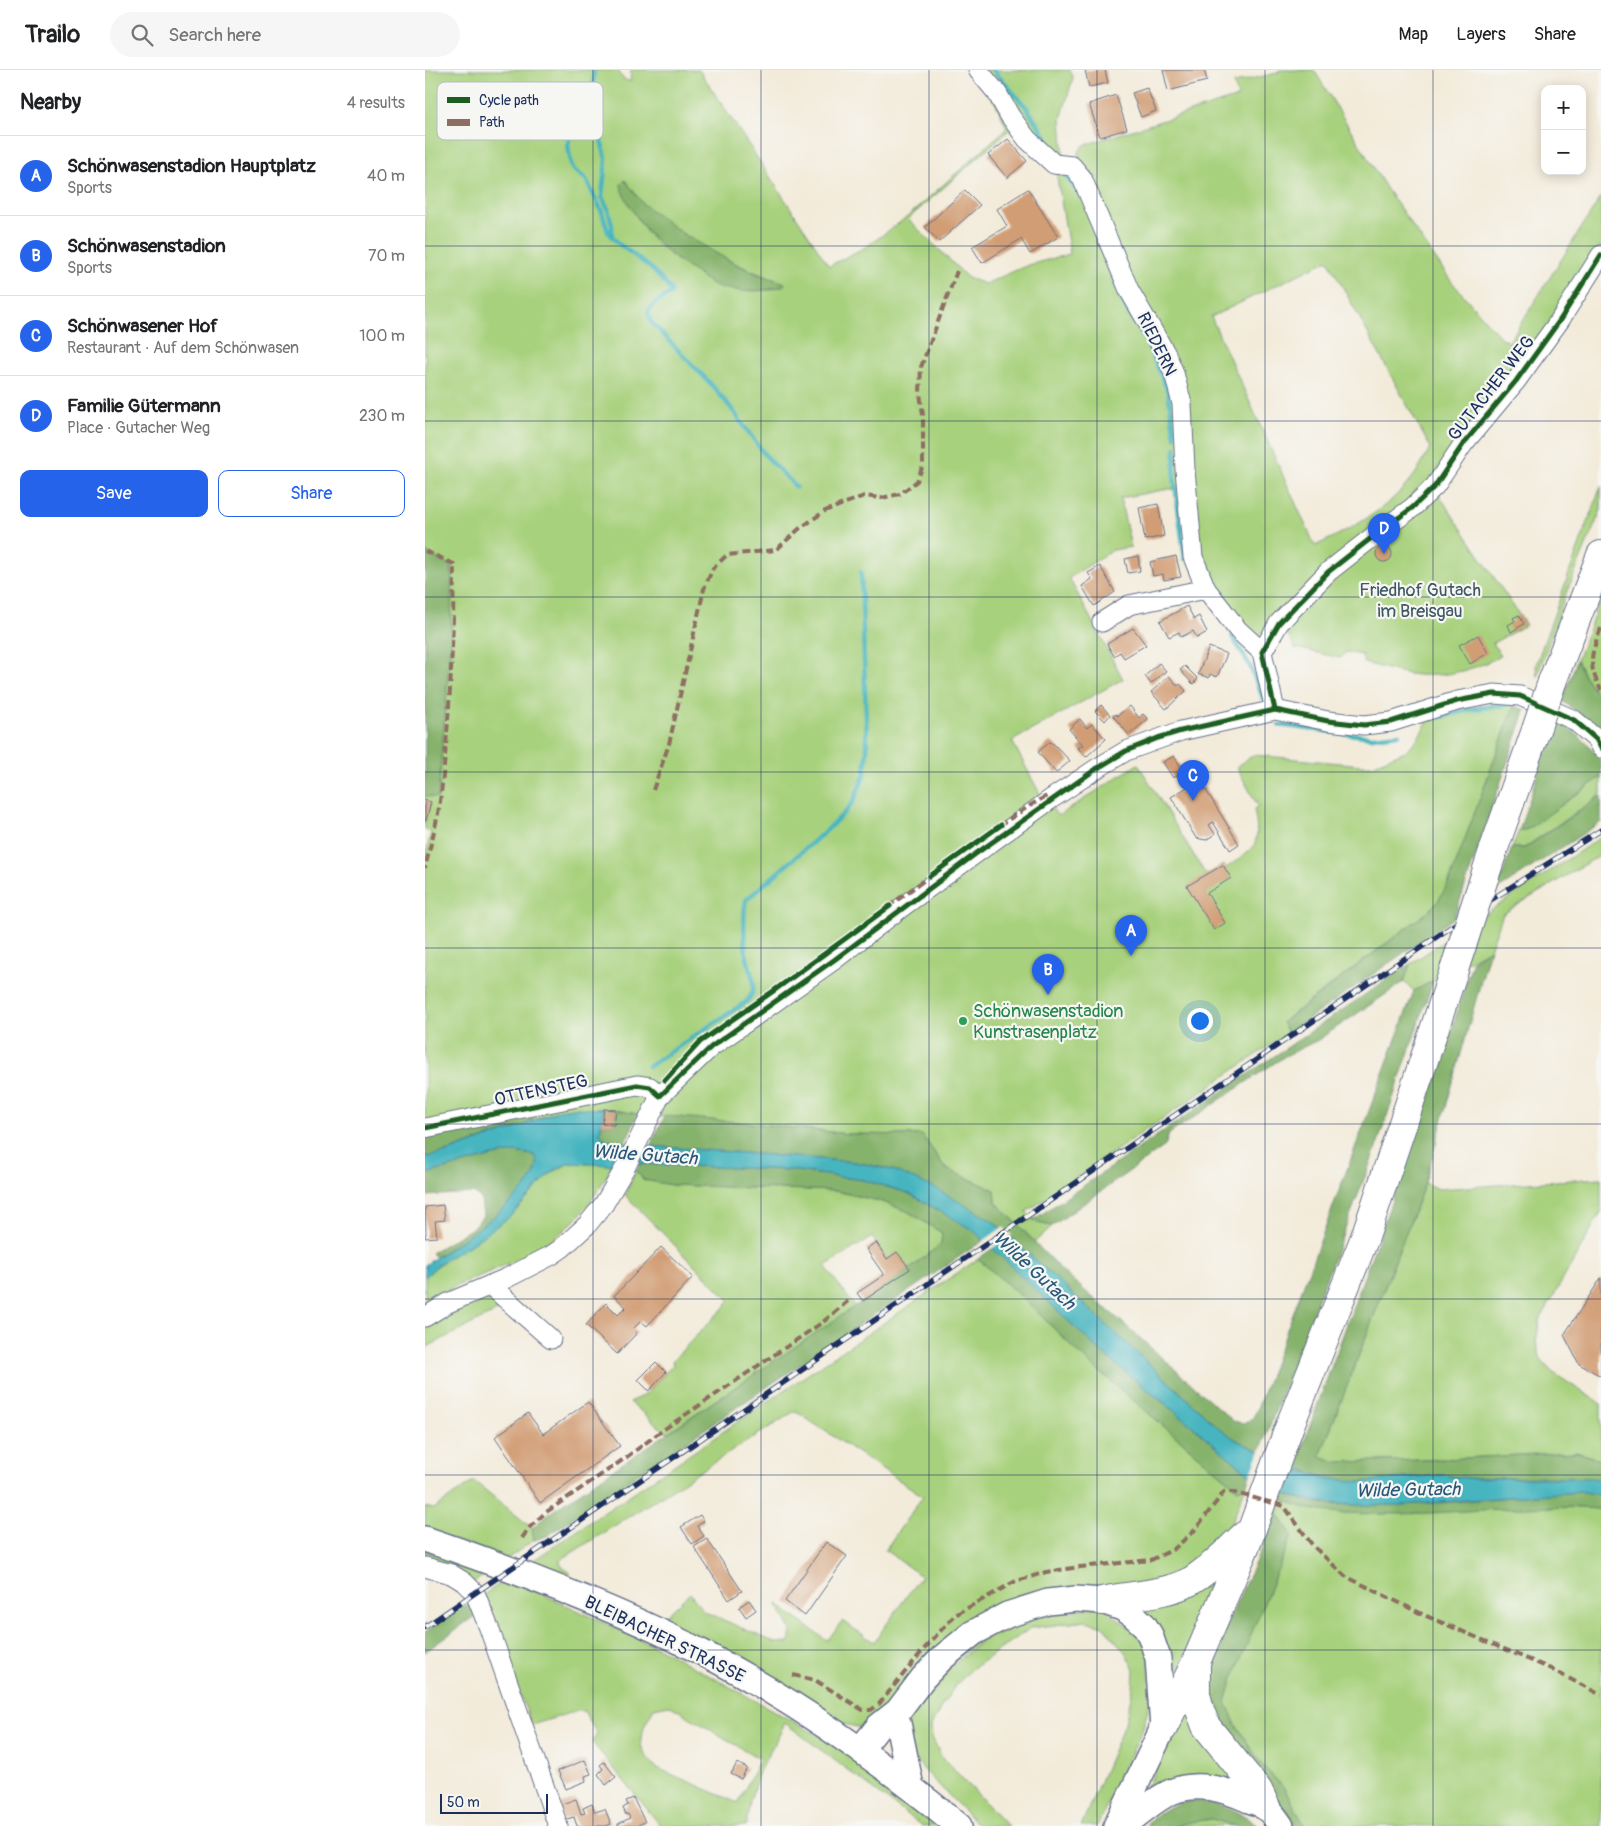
<!DOCTYPE html>
<meta charset="utf-8">
<style>
body{margin:0;font-family:Pangolin,sans-serif;background:#f6f6f6;color:#202124}
.controls{position:absolute;right:15px;top:15px;display:grid;overflow:hidden;border-radius:10px;box-shadow:0 2px 12px #0003}
.controls button{width:45px;height:45px;display:grid;place-items:center;padding:0;border:0;border-bottom:1px solid #e0e0e0;background:#fff;color:#202124;font:25px sans-serif}
.scale{position:absolute;left:15px;bottom:12px;width:108px;box-sizing:border-box;padding-left:5px;border:2px solid #1b2f5e;border-top:0;font-size:14px;line-height:18px;white-space:nowrap;color:#1b2f5e;-webkit-text-stroke:4px #f6f6f2;paint-order:stroke}
.you{position:absolute;left:774px;top:950px;width:18px;height:18px;margin:-12px;border:4px solid #fff;border-radius:50%;background:#1a73e8;box-shadow:0 0 0 8px #1a73e833}
.badge{display:grid;place-items:center;width:32px;height:32px;border-radius:50%;background:#2563eb;color:#fff;font-size:16px;font-weight:700}
.pin{position:absolute;translate:-50% -41px;filter:drop-shadow(0 1px 2px #0008)}
.pin::after{content:'';position:absolute;top:26px;width:18px;height:15px;background:inherit;clip-path:polygon(0 0,100% 0,50% 100%)}
.list{margin:0;padding:0;list-style:none}
h2{display:flex;justify-content:space-between;align-items:center;height:65px;margin:0;padding:0 20px;font-size:21px}
h2 small{font-size:16px;font-weight:400;color:#757577}
.list li{display:grid;grid-template-columns:32px 1fr auto;gap:15px;align-items:center;box-sizing:border-box;height:80px;padding:0 20px;border-top:1px solid #e0e0e0}
.list b{display:block;font-size:19px;white-space:nowrap}
.list p{margin:0;font-size:16px;white-space:nowrap;color:#757577}
.list em{font-size:16px;font-style:normal;color:#757577}
.actions{display:flex;gap:10px;padding:15px 20px}
.actions a{flex:1;padding:11px 0;border:1px solid #2563eb;border-radius:10px;text-align:center;font-size:18px;color:#2563eb}
.actions .main{background:#2563eb;color:#fff}
.icon{flex:none;width:28px;height:28px;fill:none;stroke:currentColor;stroke-width:2;stroke-linecap:round;stroke-linejoin:round}
.map{position:relative;flex:none;width:1176px;height:1756px;overflow:hidden}
header{display:flex;align-items:center;gap:30px;box-sizing:border-box;height:70px;padding:0 25px;background:#fff;border-bottom:1px solid #e0e0e0}
header strong{font-size:24px}
nav{display:flex;gap:28px;margin-inline-start:auto;font-size:18px}
.search{width:350px;height:45px;background:#f6f6f6;display:flex;align-items:center;gap:12px;box-sizing:border-box;padding:0 18px;border-radius:28px;color:#757577;font-size:19px}
main{display:flex}
aside{flex:1;background:#fff}
.map>svg:first-child{display:block}
.green{fill:#a8d17d;stroke:#62806e;fill-rule:evenodd}
.forest{fill:#86b36c;stroke:#507165}
.water{fill:#46b5c0;stroke:#30728f}
.pier{fill:#f3ebda}
.lines{fill:none;stroke-linecap:round;stroke-linejoin:round}
.stream{stroke:#46b5c0;stroke-width:4.5}
.building{fill:#d19d75}
.minor-casing{stroke:#677189;stroke-width:21}
.major-casing{stroke:#677189;stroke-width:28}
.highway-casing{stroke:#677189;stroke-width:30}
.minor{stroke:#fff;stroke-width:19}
.major{stroke:#fff;stroke-width:25}
.highway{stroke:#fff;stroke-width:28}
.rail-casing{stroke:#1b2f5e;stroke-width:5.5}
.rail{stroke:#f6f6f2;stroke-width:4;stroke-dasharray:11;stroke-linecap:butt}
.highway-bridge-casing{stroke:#677189;stroke-width:30;stroke-linecap:butt}
.highway-bridge{stroke:#fff;stroke-width:28}
.quiet{stroke:#8d6e63;stroke-width:4;stroke-dasharray:8 4;stroke-linecap:butt}
.cycleway-casing{stroke:#f6f6f2;stroke-width:8}
.cycleway{stroke:#1b5e20;stroke-width:5}
.grid{fill:none;stroke:#1b2f5e;stroke-width:1;stroke-opacity:0.55}
.leisure-dot{fill:#2e9e5b;stroke:#f6f6f2;stroke-width:2}
.labels{text-anchor:middle;stroke-width:4.5;stroke-linejoin:round;paint-order:stroke}
.street-label{font-size:18px;fill:#1b2f5e;stroke:#f6f6f2}
.park-label{font-size:18px;fill:#3e5866;stroke:#f6f6f2}
.leisure-label{font-size:18px;fill:#27864d;stroke:#f6f6f2;text-anchor:start}
.water-label{font-size:19px;font-style:italic;fill:#28577b;stroke:#f6f6f2}
.key{fill:#f6f6f2;stroke:#b4bac6;stroke-width:1}
.key-label{font-size:14px;fill:#1b2f5e}
</style>
<header>
<strong>Trailo</strong>
<div class="search"><svg class="icon" aria-label="search" viewBox="0 0 24 24"><circle cx="10" cy="10" r="6"/><path d="M15 15l6 6"/></svg>Search here</div>
<nav><a>Map</a><a>Layers</a><a>Share</a></nav>
</header>
<main>
<aside>
<h2>Nearby<small>4 results</small></h2>
<ul class="list">
<li><span class="badge">A</span><div><b>Schönwasenstadion Hauptplatz</b><p>Sports</p></div><em>40 m</em></li>
<li><span class="badge">B</span><div><b>Schönwasenstadion</b><p>Sports</p></div><em>70 m</em></li>
<li><span class="badge">C</span><div><b>Schönwasener Hof</b><p>Restaurant · Auf dem Schönwasen</p></div><em>100 m</em></li>
<li><span class="badge">D</span><div><b>Familie Gütermann</b><p>Place · Gutacher Weg</p></div><em>230 m</em></li>
</ul>
<div class="actions"><a class="main">Save</a><a>Share</a></div>
</aside>
<div class="map">
<svg width="1176" height="1756" viewBox="0 0 1176 1756">
<rect width="100%" height="100%" fill="#f6f6f2"/>
<filter id="ink" filterUnits="userSpaceOnUse"><feTurbulence type="fractalNoise" baseFrequency=".02" numOctaves="2"/><feDisplacementMap in="SourceGraphic" scale="10" xChannelSelector="R" yChannelSelector="G"/><feConvolveMatrix kernelMatrix="1 2 1 2 8 2 1 2 1" color-interpolation-filters="sRGB"/></filter>
<filter id="wash" filterUnits="userSpaceOnUse"><feTurbulence type="fractalNoise" baseFrequency=".0096" numOctaves="4" result="noise"/><feDisplacementMap in="SourceGraphic" scale="20" xChannelSelector="R" yChannelSelector="G"/><feGaussianBlur stdDeviation="1.12" result="paint"/><feColorMatrix in="noise" values="0 0 0 0 0 0 0 0 0 0 0 0 0 0 0 0 0 1.4 0 .05"/><feComposite in="paint" operator="in"/></filter>
<g filter="url(#wash)">
<rect width="100%" height="100%" fill="#f3ebda"/>
<!-- green -->
<path class="green" d="M0 0H193L197 8 205 12 206 0H274L404 196 444 175 481 148 582 58 571 34 547 0H645L648 8 636 49 639 87 636 89 584 60 483 149 543 208 560 214 603 195 645 184 631 101 655 92 653 83 659 75 813 27 809 13 852 3 855 0H889L963 121 1026 211 1076 268 1084 272 1176 127V199L1017 416 1014 425 1101 555 1068 573 1076 586C1050 599 1023 607 993 605 976 604 957 597 939 593L937 585 921 582 916 588 870 578 859 556 835 564 826 563 792 522 778 492 768 420 744 419 695 428 706 477 688 480 644 508 698 609 587 671 614 722 633 746 713 694 781 805 798 795 801 798C831 777 836 777 829 739L833 736 813 700V695L829 685 936 695H947L980 681 990 672 1003 651 1038 638 1078 633 1089 636 1024 812 1013 831 1000 844 857 952 863 963 601 1142 613 1153 627 1156 610 1172 571 1132 570 1120 521 1099 497 1065 423 1064 326 1053 226 1046 179 1039 148 1038 134 1040 108 1050 100 1047 0 1068V789L6 762 0 760V726L13 727 26 570 27 496 0 482ZM201 110C206 118 212 128 219 135 252 168 316 199 360 213L358 216 345 220H317L267 200 253 191 230 172 215 152 205 136ZM903 190 1005 377C985 427 937 454 890 476L786 247Z
M1176 416V440L1140 526 1112 607 1111 595 1120 569Z
M1176 528V630L1159 605 1152 590Z
M1176 707V725L1099 778H1087L1094 761 1103 759Z
M1176 767V786L1165 791 1078 844 1065 879 989 921 979 912 985 894Z
M144 1093 188 1095C176 1115 165 1136 148 1152 107 1192 48 1204 0 1232V1207L6 1200 86 1146 124 1105Z
M211 1101 219 1110 247 1115 411 1121 454 1131 482 1141 517 1163 516 1174 485 1199 472 1183 462 1189 447 1167 400 1196 430 1237 243 1362 238 1360 205 1332 221 1324 248 1295 247 1291 305 1231 200 1125Z
M1176 1108V1142L1115 1250 1111 1272 1116 1290 1127 1302 1176 1334V1390L1151 1382 1002 1390 911 1392 895 1386 1000 1113 1013 1119Z
M553 1189 596 1226 663 1292 813 1419 821 1416 807 1451 797 1471 747 1512 617 1526 437 1658 418 1654 97 1498ZM370 1341 498 1426 460 1480 496 1506 449 1572 417 1551 402 1571 352 1534 366 1560 364 1573H351L278 1541 265 1523 238 1548 206 1538 146 1514 145 1502 138 1498 134 1491Z
M49 1229H63L78 1238 0 1278V1256Z
M49 1411 107 1458 109 1470 82 1489 0 1460V1437L9 1439Z
M857 1429 867 1434 1077 1439 1118 1436 1176 1439V1756H880L859 1718 836 1694 810 1653 801 1632 807 1611 866 1465 852 1442Z
M0 1480 65 1501 48 1513 0 1491Z
M799 1496 747 1616 702 1532Z
M83 1508 234 1578 402 1670 449 1704 514 1756H497L360 1653 334 1702 325 1731 321 1756H236L167 1672 172 1664 159 1641H151L107 1655 57 1526ZM244 1635 335 1689 313 1733 232 1698C207 1675 215 1664 229 1638Z
M677 1536 724 1573 725 1632 717 1661 672 1756H656L700 1653 708 1618 709 1599 700 1582 678 1556 661 1551 606 1558 548 1598 530 1616 516 1637 506 1656 507 1667 516 1686 583 1756H554L499 1700 487 1684 481 1656 486 1638 499 1618 585 1549Z
M763 1624 828 1725 807 1719 713 1740Z
M787 1749 810 1756H749L765 1752Z"/>
<!-- forest -->
<path class="forest" d="M200 110 218 134 257 163 303 190 332 204 360 213 358 216C335 223 305 224 283 212 278 208 273 204 268 201 233 177 216 158 197 121L196 114Z
M0 482 27 496 26 570 13 728 0 726Z
M1152 590 1159 605 1176 630V662L1166 651 1137 631Z
M1089 636 1100 640 1096 653 1029 848 863 963 857 953 1000 844 1013 831 1024 812Z
M1130 651C1143 655 1170 678 1175 691 1176 695 1176 702 1176 707L1103 759 1094 761Z
M1176 726V752L1072 820 1087 778H1100Z
M1065 879 1000 1113 895 1386 911 1392 1002 1390 1151 1382 1176 1390V1410L1125 1407 1043 1408 1016 1405 935 1412 902 1408 870 1397 1013 1004 1048 890Z
M985 894 979 912 893 970 860 986 744 1064 740 1076 627 1156 613 1153 608 1150Z
M1008 911 951 1078 835 1381 813 1371 794 1358 569 1152 468 1100 430 1092 320 1083 225 1076 240 1046 326 1053 423 1064 497 1065 521 1099 570 1120 571 1132 639 1203 699 1254 808 1351C821 1354 825 1354 831 1342L989 921Z
M191 1040 213 1044 200 1072 179 1069 175 1063 177 1054 189 1055Z
M100 1047 108 1050C93 1059 77 1062 60 1068 40 1075 21 1083 0 1087V1068Z
M90 1082 109 1085C131 1112 30 1174 11 1187L6 1183 46 1159 58 1146 56 1128 48 1123 0 1126V1104L68 1086Z
M215 1094 364 1100 438 1110 483 1123 548 1160 559 1170 122 1466 109 1470 107 1458 123 1444 485 1199 516 1174 517 1163 482 1141 454 1131 411 1121 247 1115 219 1110 211 1101Z
M568 1178 677 1283 759 1349 825 1405 821 1416 813 1419 663 1292 596 1226 553 1189Z
M1159 1422 1176 1425V1439C1101 1433 1026 1445 951 1444 920 1443 886 1444 857 1429L860 1423C885 1436 919 1435 946 1435 1017 1436 1088 1425 1159 1422Z
M852 1442 867 1465 807 1611 801 1632 810 1653 836 1694 859 1718 880 1756H860L779 1627C792 1562 828 1504 852 1442Z
M47 1532 51 1545 0 1582V1562L34 1539Z
M766 1731C792 1732 814 1739 833 1756H810L787 1749 765 1752 749 1756H720C733 1741 747 1734 766 1731Z"/>
<!-- water -->
<path class="water" d="M148 1038 179 1039 175 1062 179 1069 225 1076 320 1083 430 1092 468 1100 510 1118 569 1152 794 1358 813 1371 874 1400 902 1408 935 1412 1016 1405 1043 1408H1166L1176 1410V1425L1159 1422 1124 1424 978 1435H928L895 1432 865 1426 825 1405 759 1349 677 1283 548 1160 483 1123 438 1110 364 1100 215 1094 200 1098 188 1095 144 1093 132 1099 124 1105 86 1146 44 1176 19 1190 0 1207V1195C20 1181 132 1112 109 1085L90 1082 68 1086 0 1104V1087L22 1082 61 1068 90 1059 134 1040Z"/>
<!-- pier -->
<path class="pier" d="M578 1157 587 1165 566 1179 557 1172Z
M836 1378 871 1395 859 1425 824 1408Z"/>
<g class="lines">
<!-- stream -->
<path class="stream" d="M169 0 167 36 181 89 177 127 183 139 187 155V167
M568 0 602 38 633 86
M145 62 143 75 146 94 149 100 161 109 177 142 183 162 194 174 226 198 246 220V223L229 234 223 242 226 252 283 311 303 334 340 385 371 417
M638 102 655 125
M676 176 701 239 720 268 743 322 750 367
M750 378 749 407 760 489
M807 566 824 594 838 628
M1016 647 1048 639 1082 635
M854 655 947 667 974 664
M224 996 321 932C335 918 326 905 322 888 319 875 318 843 321 830L403 759 422 740 428 732 440 704 442 678 436 502"/>
</g>
<g id="blocks">
<!-- building -->
<path class="building" d="M660 0H680L683 13 664 17Z
M738 0H779L782 11 743 21Z
M722 18 731 41 716 47 707 23Z
M691 25 702 59 675 67 664 34Z
M583 69 602 91 582 108 563 85Z
M603 119 633 167 605 184 596 169 557 193 547 177 582 156 572 139Z
M540 120 555 135 514 172 500 157Z
M733 434 739 466 720 470 714 438Z
M951 484a8 8 0 1 1 16 0a8 8 0 1 1-16 0Z
M713 486 715 501 703 503 700 489Z
M751 486 756 507 739 510 738 504 728 506 725 492Z
M675 496 690 522 669 536 657 516 667 509 663 503Z
M762 536 769 549 774 546 782 562 772 568 768 561 756 567 754 562 744 567 735 551Z
M1094 545 1099 554 1086 562 1083 555 1090 551 1088 548Z
M708 558 721 575 699 588 695 582 689 586 682 574Z
M1053 565 1063 583 1045 594 1034 575Z
M784 577 802 584 792 607 785 604 784 608 773 604Z
M734 593 741 601 726 614 720 606Z
M760 596 773 609 768 614 755 600Z
M744 606 753 616 755 614 761 621 741 639 726 622Z
M676 635 685 645 680 651 670 641Z
M705 636 714 648 718 644 723 649 704 665 688 646 691 644 692 646Z
M655 649 662 658 667 654 681 669 661 687 653 678 658 675 644 659Z
M625 672 629 674 645 691 631 703 613 682Z
M749 686 759 702 748 708 738 692Z
M768 709 773 710 774 716 779 717 814 774 805 780 788 752 784 755 790 764 781 770 771 768 746 727 764 716Z
M0 730 6 732 1 751H0Z
M798 795 806 808 782 823 800 853 789 860 762 816Z
M179 1039 191 1040 189 1055 177 1054Z
M18 1135 20 1150 10 1151 12 1167 0 1168 1 1163 0 1137Z
M451 1172 462 1189 472 1182 485 1199 438 1231 432 1223 459 1205 441 1179Z
M236 1177 268 1207 222 1256 216 1251 208 1259 212 1263 192 1284 161 1255 181 1233 193 1245 201 1237 189 1226Z
M1176 1208V1306L1154 1294 1139 1265Z
M231 1292 241 1302 224 1321 213 1310Z
M163 1332 195 1376 115 1433 70 1367 103 1343 118 1364Z
M275 1445 279 1451 272 1456 279 1466 267 1474 256 1457Z
M282 1469 317 1521 304 1530 269 1477Z
M401 1472 422 1486 380 1546 360 1531Z
M324 1530 331 1540 321 1547 314 1537Z
M160 1690 166 1704 160 1706 161 1711 141 1719 133 1701Z
M179 1692 191 1707 181 1715 173 1704 178 1699 175 1695Z
M312 1693 322 1698 316 1709 306 1704Z
M208 1728 220 1752 211 1756H193V1754L205 1748 203 1744 201 1745 198 1738 203 1735 201 1731Z
M151 1729 156 1744 160 1743 158 1738 167 1734 170 1742 180 1739 186 1754 180 1756H152L149 1747 138 1750 134 1735Z"/>
</g>
</g>
<g filter="url(#ink)">
<use href="#blocks" fill-opacity="0" stroke="#677189" stroke-width="1"/>
<g class="lines">
<defs>
<path id="minor" d="M553 0 572 23 585 46 602 69 629 94 647 96 657 108 704 220 741 284 749 303 757 334 760 400 768 487 781 519 813 560 837 582
M677 552 704 535 781 519
M850 640 837 582 854 553 903 502 950 465 987 438 1010 416 1039 373 1091 311 1135 250 1176 185
M0 1058 212 1015 225 1017 235 1026
M65 1215 126 1269
M0 1247 23 1233 82 1208 127 1185 137 1178 162 1155 179 1134 200 1098 235 1026 286 977 409 890 481 834 626 729 671 699 701 681 756 661 850 640 903 651 939 655 966 652 1032 631 1069 624 1095 626 1149 650 1171 669 1176 678
M0 1497 26 1504 39 1512 50 1523 64 1558 133 1756"/>
<path id="major" d="M0 1469C11 1473 22 1476 32 1480 116 1510 201 1543 280 1584 371 1631 455 1691 534 1756
M473 1653 486 1717
M435 1680 454 1656 473 1641 498 1608 517 1588 548 1563 582 1545 623 1532 651 1529 677 1531 697 1538 707 1544 719 1555 725 1565 733 1588 738 1658 691 1756
M698 1756C713 1745 728 1730 746 1722 772 1711 799 1719 824 1730 830 1732 837 1734 842 1738 847 1743 852 1750 856 1756"/>
<path id="highway" d="M1127 612 1176 485
M1068 781 1111 660
M677 1531C705 1525 738 1525 764 1512 785 1500 802 1481 820 1465
M771 1594V1624L775 1640 781 1656 833 1720 841 1737
M738 1658 771 1592 823 1470 865 1355 940 1167 1029 900"/>
</defs>
<!-- minor casing -->
<use href="#minor" class="minor-casing"/>
<!-- major casing -->
<use href="#major" class="major-casing"/>
<!-- highway casing -->
<use href="#highway" class="highway-casing"/>
<!-- minor -->
<use href="#minor" class="minor"/>
<!-- major -->
<use href="#major" class="major"/>
<!-- highway -->
<use href="#highway" class="highway"/>
<defs>
<path id="rail" d="M0 1557 1064 831 1176 760"/>
</defs>
<!-- rail casing -->
<use href="#rail" class="rail-casing"/>
<!-- rail -->
<use href="#rail" class="rail"/>
<defs>
<path id="highway-bridge" d="M1111 660 1127 612
M1029 900 1068 781"/>
</defs>
<!-- highway-bridge casing -->
<use href="#highway-bridge" class="highway-bridge-casing"/>
<!-- highway-bridge -->
<use href="#highway-bridge" class="highway-bridge"/>
<!-- quiet -->
<path class="quiet" d="M0 481 29 494C28 573 25 652 15 731 12 753 5 776 0 798
M1176 558C1166 585 1162 593 1176 620
M228 720 244 674 279 519 288 498 302 485 351 480 374 459 400 441 439 426 456 428 475 424 492 411 498 395V345L495 323 496 297 532 201
M574 756 609 733 622 726 624 728
M463 837 509 803
M97 1468 105 1457 120 1443 199 1389 238 1360 398 1252 423 1231
M368 1605 390 1610 438 1640H446L454 1634 499 1579 530 1545 589 1512 621 1502 655 1497 726 1490 749 1479 769 1461 799 1422H807L859 1436 888 1476 920 1506 999 1545 1126 1599 1176 1625"/>
<defs>
<path id="cycleway" d="M850 640 837 582 854 553 903 502 950 465 987 438 1010 416 1039 373 1091 311 1135 250 1176 185
M505 806 576 755
M240 1010 275 972 347 922 465 836
M0 1058 212 1015 225 1017 235 1026 286 977 409 890 549 785 671 699 701 681 733 668 756 661 850 640 903 651 939 655 966 652 1032 631 1069 624 1095 626 1149 650 1171 669 1176 678"/>
</defs>
<!-- cycleway casing -->
<use href="#cycleway" class="cycleway-casing"/>
<!-- cycleway -->
<use href="#cycleway" class="cycleway"/>
</g>
</g>
<!-- grid -->
<path class="grid" d="M168 0V1756M336 0V1756M504 0V1756M672 0V1756M840 0V1756M1008 0V1756M0 176H1176M0 351H1176M0 527H1176M0 702H1176M0 878H1176M0 1054H1176M0 1229H1176M0 1405H1176M0 1580H1176"/>
<!-- markers -->
<circle class="leisure-dot" cx="538" cy="951" r="5"/>
<g class="labels">
<!-- street labels -->
<g class="street-label">
<text transform="translate(732 274) rotate(64)" y="6">RIEDERN</text>
<text transform="translate(1066 318) rotate(-52)" y="6">GUTACHER WEG</text>
<text transform="translate(116 1020) rotate(-12)" y="6">OTTENSTEG</text>
<text transform="translate(240 1569) rotate(26)" y="6">BLEIBACHER STRASSE</text>
</g>
<!-- park labels -->
<g class="park-label">
<text x="995" y="526">Friedhof Gutach<tspan x="995" dy="21">im Breisgau</tspan></text>
</g>
<!-- leisure labels -->
<g class="leisure-label">
<text x="548" y="947">Schönwasenstadion<tspan x="548" dy="21">Kunstrasenplatz</tspan></text>
</g>
<!-- water labels -->
<g class="water-label">
<text transform="translate(220 1084) rotate(4)" y="7">Wilde Gutach</text>
<text transform="translate(610 1200) rotate(43)" y="7">Wilde Gutach</text>
<text transform="translate(983 1419) rotate(-1)" y="7">Wilde Gutach</text>
</g>
</g>
<!-- legend -->
<rect x="12" y="12" width="166" height="58" rx="8" class="key"/>
<rect x="22" y="27" width="23" height="6" fill="#1b5e20"/>
<rect x="22" y="49" width="23" height="7" fill="#8d6e63"/>
<g class="key-label">
<text x="54" y="35">Cycle path</text>
<text x="54" y="57">Path</text>
</g>
</svg>
<div class="controls">
<button>+</button>
<button>−</button>
</div>
<div class="scale">50 m</div>
<div class="you"></div>
<div class="pin badge" style="left:706px;top:886px">A</div>
<div class="pin badge" style="left:623px;top:925px">B</div>
<div class="pin badge" style="left:768px;top:731px">C</div>
<div class="pin badge" style="left:959px;top:484px">D</div>
</div>
</main>
